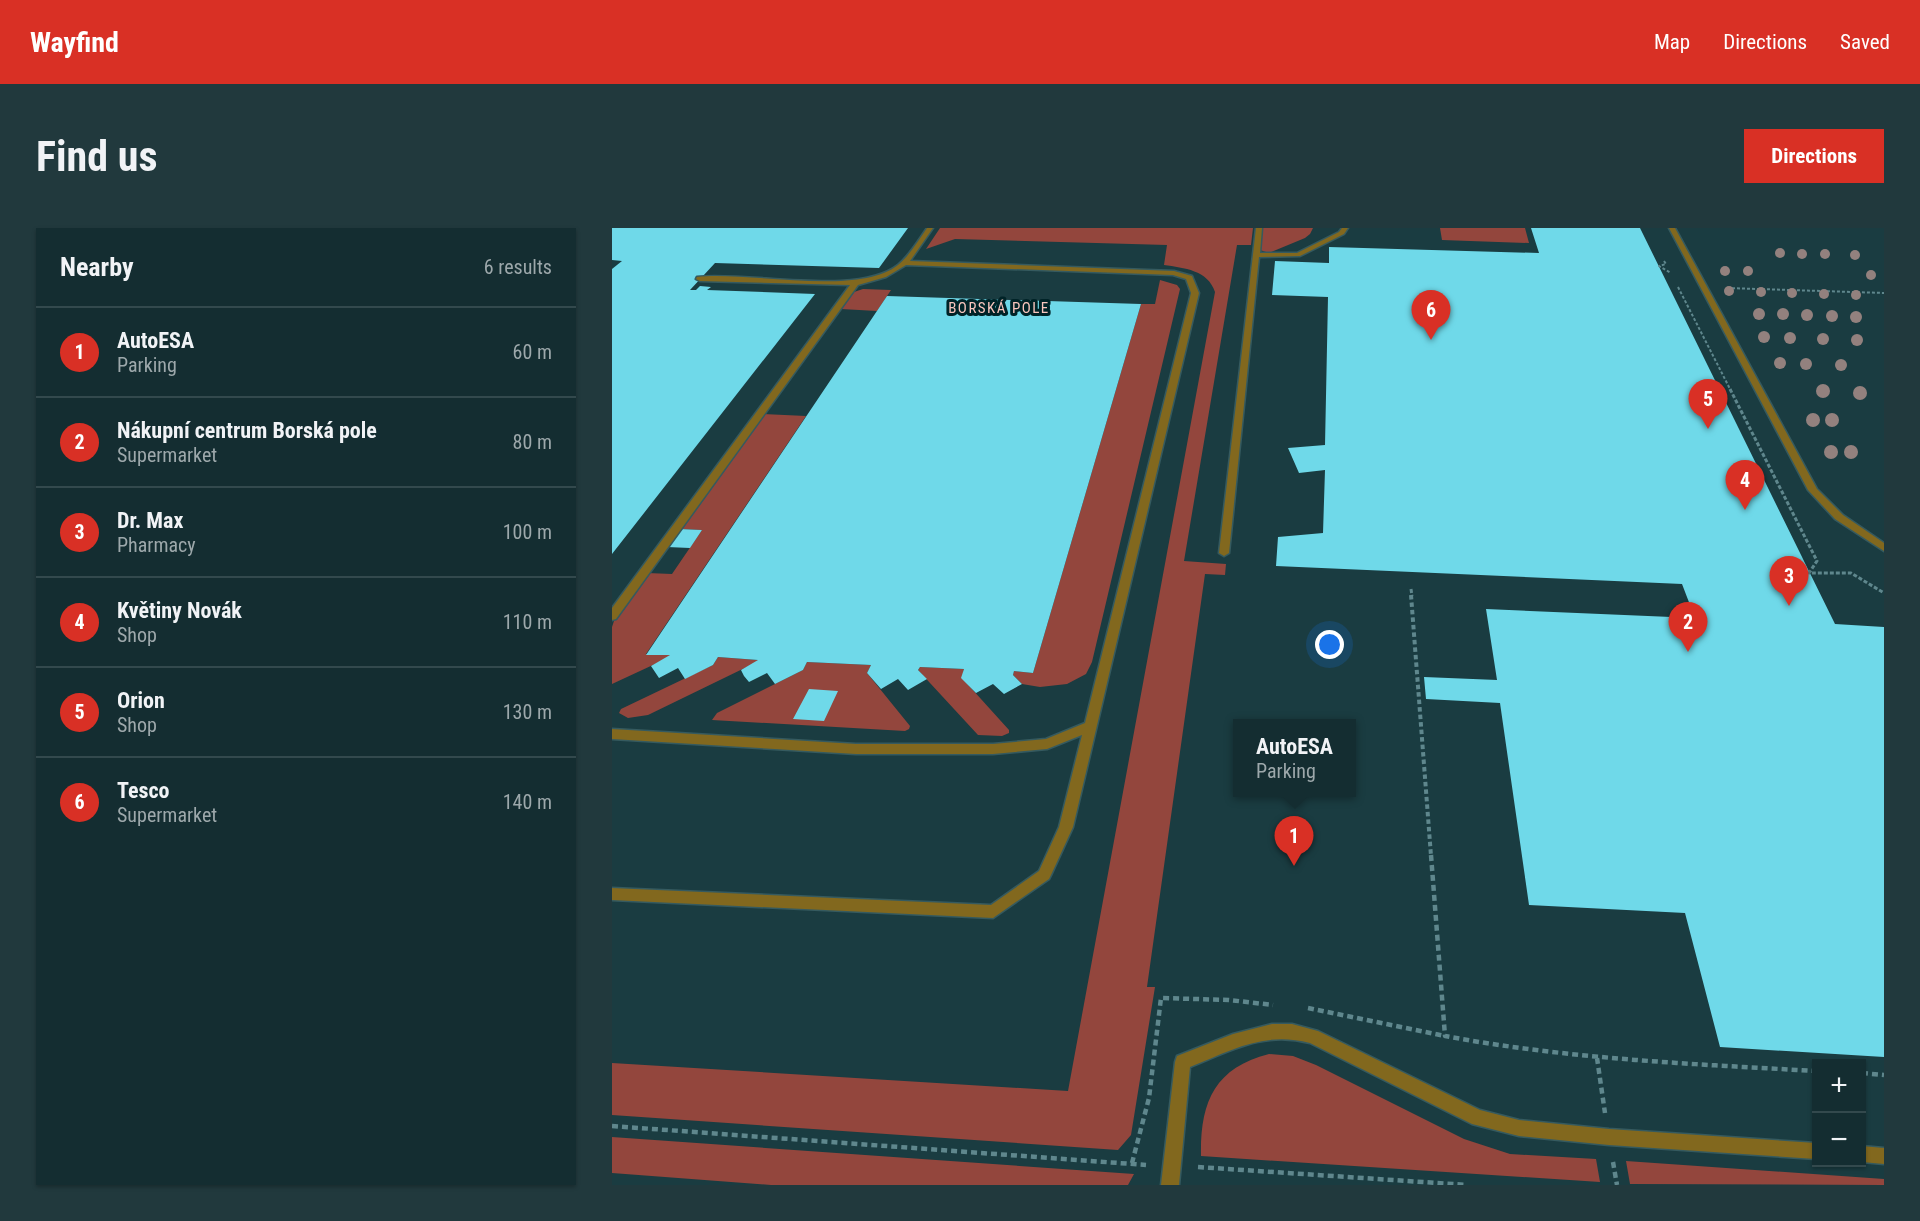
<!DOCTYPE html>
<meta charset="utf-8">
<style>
body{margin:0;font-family:"Roboto Condensed",sans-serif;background:#21393d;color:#f1f3f6}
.controls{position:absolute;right:18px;bottom:18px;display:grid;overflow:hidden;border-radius:0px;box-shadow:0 2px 4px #0004}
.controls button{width:54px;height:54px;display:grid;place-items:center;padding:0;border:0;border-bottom:2px solid #33494d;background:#142d31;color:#f1f3f6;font:30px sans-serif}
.you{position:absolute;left:718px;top:417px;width:21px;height:21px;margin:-15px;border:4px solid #fff;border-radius:50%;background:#1a73e8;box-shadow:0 0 0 9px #1a73e833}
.badge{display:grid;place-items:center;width:39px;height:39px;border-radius:50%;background:#d93025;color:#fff;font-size:20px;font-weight:700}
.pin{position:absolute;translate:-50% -50px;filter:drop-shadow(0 2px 3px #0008)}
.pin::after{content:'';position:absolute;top:32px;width:21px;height:18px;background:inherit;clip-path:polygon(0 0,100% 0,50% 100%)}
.popup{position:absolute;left:621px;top:491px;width:123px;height:78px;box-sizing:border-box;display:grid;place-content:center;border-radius:0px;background:#142d31;filter:drop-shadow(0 2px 4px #0005);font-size:20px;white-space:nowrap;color:#9da8ab}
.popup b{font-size:22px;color:#f1f3f6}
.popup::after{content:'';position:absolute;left:50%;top:100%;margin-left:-12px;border:12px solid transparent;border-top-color:#142d31}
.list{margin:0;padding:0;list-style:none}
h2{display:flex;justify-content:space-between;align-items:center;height:78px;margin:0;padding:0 24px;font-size:26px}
h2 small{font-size:20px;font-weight:400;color:#9da8ab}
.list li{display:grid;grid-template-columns:39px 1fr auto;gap:18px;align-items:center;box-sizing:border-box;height:90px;padding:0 24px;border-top:2px solid #33494d}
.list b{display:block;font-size:22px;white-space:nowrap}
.list p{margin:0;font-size:20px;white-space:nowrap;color:#9da8ab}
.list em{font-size:20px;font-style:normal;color:#9da8ab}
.map{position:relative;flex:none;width:1272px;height:957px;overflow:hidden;border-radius:0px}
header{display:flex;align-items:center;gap:36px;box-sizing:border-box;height:84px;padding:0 30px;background:#d93025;color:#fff}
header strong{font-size:28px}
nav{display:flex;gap:33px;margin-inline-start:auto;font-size:21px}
.intro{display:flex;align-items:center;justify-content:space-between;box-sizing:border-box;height:144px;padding:0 36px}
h1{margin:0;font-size:42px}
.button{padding:15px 27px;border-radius:0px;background:#d93025;color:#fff;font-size:21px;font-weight:700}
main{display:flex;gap:36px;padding:0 36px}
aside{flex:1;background:#142d31;border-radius:0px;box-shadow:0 2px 4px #0004}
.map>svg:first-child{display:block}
.green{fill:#93463d}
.building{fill:#6fd9e9}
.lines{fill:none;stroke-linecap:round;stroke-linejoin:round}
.lane-casing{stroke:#355a5f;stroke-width:3}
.path-far3{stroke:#5f878d;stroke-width:2;stroke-dasharray:3 2;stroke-linecap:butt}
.path-far2{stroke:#5f878d;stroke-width:3;stroke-dasharray:4 2;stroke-linecap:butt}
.path-far1{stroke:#5f878d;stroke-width:4;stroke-dasharray:4.5 3;stroke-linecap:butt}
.path{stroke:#5f878d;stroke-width:4.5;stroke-dasharray:6 4;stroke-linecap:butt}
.lane{fill:#82681e;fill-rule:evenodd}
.tree{fill:#93817e}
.labels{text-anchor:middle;stroke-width:6;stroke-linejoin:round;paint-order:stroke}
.far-neighbourhood-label{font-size:15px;letter-spacing:1.5px;fill:#f9c6be;stroke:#002327}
</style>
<header>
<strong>Wayfind</strong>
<nav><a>Map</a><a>Directions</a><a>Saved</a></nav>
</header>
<div class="intro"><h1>Find us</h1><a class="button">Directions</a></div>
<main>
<aside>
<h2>Nearby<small>6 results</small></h2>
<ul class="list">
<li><span class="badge">1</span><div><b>AutoESA</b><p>Parking</p></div><em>60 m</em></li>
<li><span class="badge">2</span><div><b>Nákupní centrum Borská pole</b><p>Supermarket</p></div><em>80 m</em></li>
<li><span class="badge">3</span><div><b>Dr. Max</b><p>Pharmacy</p></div><em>100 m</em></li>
<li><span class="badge">4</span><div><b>Květiny Novák</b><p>Shop</p></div><em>110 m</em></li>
<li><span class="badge">5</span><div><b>Orion</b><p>Shop</p></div><em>130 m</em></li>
<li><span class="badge">6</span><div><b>Tesco</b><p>Supermarket</p></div><em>140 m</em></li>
</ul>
</aside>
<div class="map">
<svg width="1272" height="957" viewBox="0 0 1272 957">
<rect width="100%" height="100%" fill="#1a3c41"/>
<!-- green -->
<path class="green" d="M328 0H641L639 17H625L572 333 614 336 613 347 593 346 535 759H543L519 907 506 922 0 887V835L456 863 603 64C596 42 572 40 552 37L555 17 343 11 314 21Z
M651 0H701L698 6 693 10 657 25 648 22Z
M828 0H913L917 15 830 12Z
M548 52 565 57 568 61 480 434 474 446 455 456 428 459 410 456 401 447 402 443 421 445 529 76H543Z
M251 61 279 62 265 83 229 81 242 64Z
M151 186 194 188 34 426 58 427 56 430 0 456V399L4 387 35 345 60 346 90 302 68 301Z
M106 429 146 432 145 434 36 487 16 490 7 485 9 481 101 437Z
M195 434 259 437 255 445 298 498 297 501 293 503 100 492 105 485 191 442Z
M308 439 352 441 350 450 397 502V505L390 508 366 507 306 442Z
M657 826 681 828 704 837 852 911 898 926 984 931 988 954 589 928C588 875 602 840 657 826Z
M0 909 522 946 516 957H159L0 945Z
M1014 933 1272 951V957L1018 956Z"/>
<!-- building -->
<path class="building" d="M0 0H296L267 40 103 35 78 62H84L88 58 99 59 95 62 203 66 0 326V41L10 33 0 32Z
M919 0H1028L1223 396 1272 399V829L1108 819 1073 685 917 677 888 475 814 471 812 449 885 452 874 381 1083 390 1070 356 664 338 666 309 711 305 713 242 687 245 676 220 713 217 716 69 660 67 663 33 717 35V19L927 25Z
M275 68 529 76 421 445 402 443 401 447 410 456 392 466 381 456 364 465 349 450 352 441 308 439 306 442 315 451 296 462 286 451 269 461 255 445 259 437 195 434 191 442 163 456 155 445 137 454 132 448 129 442 146 432 106 429 101 437 73 451 66 440 47 450 39 438 58 427H34Z
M68 301 90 302 78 320 55 319Z
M197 461 226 463 212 493 181 491Z"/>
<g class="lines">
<defs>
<path id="lane" d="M315 0H321L298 33 562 43 580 48 587 65 461 599 439 647 437 651 381 690 0 672V660L379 677 427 643 447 599 470 507 435 521 381 526H244L0 511V501L244 516H381L434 511 473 495 579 65 574 51 561 47 294 37 274 49 246 57 4 391 0 392V380L238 57 88 53 84 51 85 49C138 43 245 69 286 37 298 27 306 13 315 0Z
M644 0H650L648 25H685L727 4 730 0H736L732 6 688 28 647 29 617 325 612 328 607 325Z
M1057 0H1063L1205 261 1231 287 1272 315V323L1223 291 1196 262Z
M660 796H680L706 803 868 882 907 892 997 901 1204 915V931L997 917 907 908 860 896 698 815C652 803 620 822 578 839L567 957H549L563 834 565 828 621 806Z
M1250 918 1272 920V936L1250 934Z"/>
</defs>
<!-- lane casing -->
<use href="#lane" class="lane-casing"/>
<!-- path-far3 -->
<path class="path-far3" d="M1052 33 1054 36 1047 38 1059 45
M1066 59 1119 163
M1115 60 1272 65"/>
<!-- path-far2 -->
<path class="path-far2" d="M1118 161 1205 333 1197 345H1239L1272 365
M799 361 800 368"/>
<!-- path-far1 -->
<path class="path-far1" d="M799 367 819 628"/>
<!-- path -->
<path class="path" d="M819 627 833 808C956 831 1080 836 1204 843
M696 780 833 808
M985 830 993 885
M1250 845 1272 847
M0 898 534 937
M1001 934 1005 957
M520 935 537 870 549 770 617 772 661 777
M586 939 855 957"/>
<!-- lane -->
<use href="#lane" class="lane"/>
</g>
<!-- trees -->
<g class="tree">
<circle cx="1168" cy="25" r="5"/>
<circle cx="1190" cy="26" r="5"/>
<circle cx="1213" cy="26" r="5"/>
<circle cx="1243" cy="27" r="5"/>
<circle cx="1113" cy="43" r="5"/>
<circle cx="1136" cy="43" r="5"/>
<circle cx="1259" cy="47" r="5"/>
<circle cx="1117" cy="63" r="5"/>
<circle cx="1149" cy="64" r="5"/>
<circle cx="1180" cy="65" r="5"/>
<circle cx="1212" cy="66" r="5"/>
<circle cx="1244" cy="67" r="5"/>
<circle cx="1147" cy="86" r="6"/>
<circle cx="1171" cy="86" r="6"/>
<circle cx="1195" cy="87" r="6"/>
<circle cx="1220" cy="88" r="6"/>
<circle cx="1244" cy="89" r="6"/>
<circle cx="1152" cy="109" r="6"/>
<circle cx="1178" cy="110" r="6"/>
<circle cx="1211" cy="111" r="6"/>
<circle cx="1245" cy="112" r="6"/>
<circle cx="1168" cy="135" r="6"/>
<circle cx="1194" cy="136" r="6"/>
<circle cx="1229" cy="137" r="6"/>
<circle cx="1211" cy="163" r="7"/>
<circle cx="1248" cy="165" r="7"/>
<circle cx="1201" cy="192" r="7"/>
<circle cx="1220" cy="192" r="7"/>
<circle cx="1219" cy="224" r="7"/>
<circle cx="1239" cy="224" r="7"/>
</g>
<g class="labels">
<!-- far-neighbourhood labels -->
<g class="far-neighbourhood-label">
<text x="387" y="85">BORSKÁ POLE</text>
</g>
</g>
</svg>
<div class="controls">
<button>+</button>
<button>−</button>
</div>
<div class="you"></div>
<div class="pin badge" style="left:682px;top:638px">1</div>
<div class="popup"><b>AutoESA</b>Parking</div>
<div class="pin badge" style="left:1076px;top:424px">2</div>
<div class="pin badge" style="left:1177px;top:378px">3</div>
<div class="pin badge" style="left:1133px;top:282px">4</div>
<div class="pin badge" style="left:1096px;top:201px">5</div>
<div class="pin badge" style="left:819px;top:112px">6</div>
</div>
</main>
